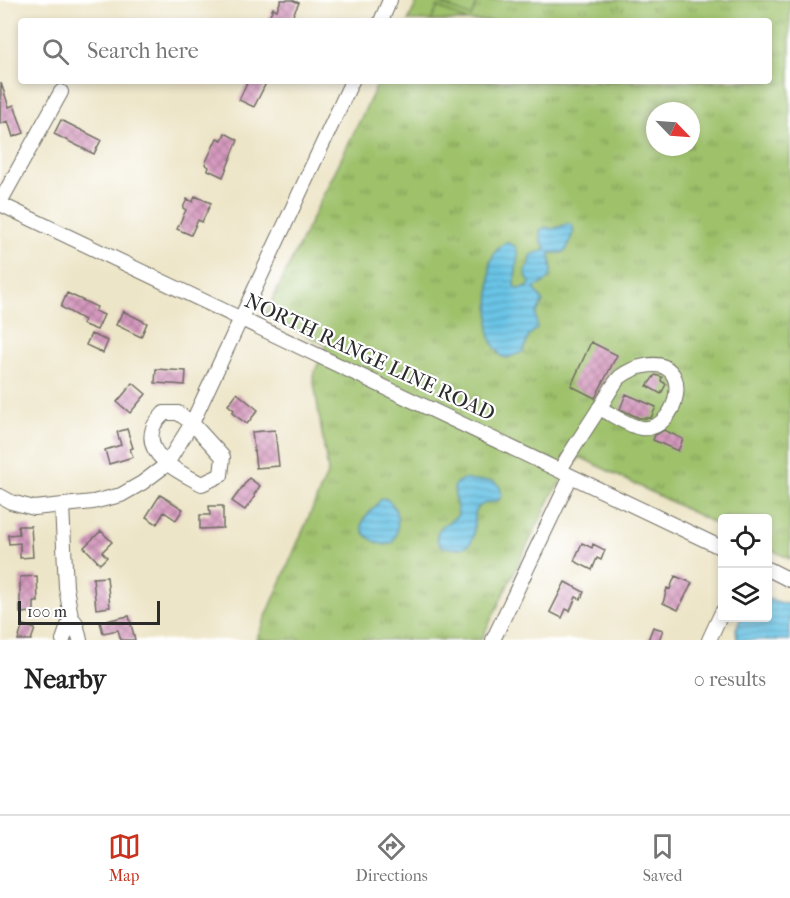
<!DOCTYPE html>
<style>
body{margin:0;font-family:"IM FELL French Canon",serif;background:#f6f6f6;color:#222}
.controls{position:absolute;right:18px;bottom:18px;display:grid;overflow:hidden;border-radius:6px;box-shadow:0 3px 9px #0003}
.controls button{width:54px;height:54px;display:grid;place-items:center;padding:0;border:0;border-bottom:2px solid #e0e0e0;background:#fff;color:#222;font:30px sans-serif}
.compass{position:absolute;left:646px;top:102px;width:54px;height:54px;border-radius:50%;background:#fff;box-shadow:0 3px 9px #0003;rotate:115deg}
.scale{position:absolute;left:18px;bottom:15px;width:142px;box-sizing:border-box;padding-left:6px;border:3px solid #2b2b2b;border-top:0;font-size:16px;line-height:21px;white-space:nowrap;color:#2b2b2b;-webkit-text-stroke:4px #fff;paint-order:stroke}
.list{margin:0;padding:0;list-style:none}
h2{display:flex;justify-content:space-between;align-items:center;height:78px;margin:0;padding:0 24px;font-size:26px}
h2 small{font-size:20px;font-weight:400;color:#767676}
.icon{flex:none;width:33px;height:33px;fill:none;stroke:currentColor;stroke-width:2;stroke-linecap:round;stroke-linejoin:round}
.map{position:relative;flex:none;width:790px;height:640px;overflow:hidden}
.search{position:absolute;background:#fff;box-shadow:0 3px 9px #0003;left:18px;right:18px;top:18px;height:66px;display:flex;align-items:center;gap:15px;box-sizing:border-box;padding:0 21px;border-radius:6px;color:#767676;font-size:22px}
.sheet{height:174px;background:#fff}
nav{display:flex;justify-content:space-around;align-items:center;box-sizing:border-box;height:84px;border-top:2px solid #e0e0e0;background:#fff;font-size:16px;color:#767676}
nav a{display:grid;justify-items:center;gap:3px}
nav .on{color:#c8321e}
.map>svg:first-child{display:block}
.grass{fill:url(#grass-tufts);stroke:#64764a;stroke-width:1.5;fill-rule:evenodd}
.garden{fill:#9ec16a;stroke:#64764a;stroke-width:1.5}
.water{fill:url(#water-rules);stroke:#4a7888;stroke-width:1.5}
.building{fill:url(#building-cross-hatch)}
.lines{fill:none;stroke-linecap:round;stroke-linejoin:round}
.minor-casing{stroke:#6f6c62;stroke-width:16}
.minor{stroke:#fff;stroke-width:14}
.labels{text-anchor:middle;stroke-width:4.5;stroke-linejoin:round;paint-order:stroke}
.street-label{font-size:21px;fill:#2b2b2b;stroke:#fff}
</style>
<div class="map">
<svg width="790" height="640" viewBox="0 0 790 640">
<defs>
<pattern id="grass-tufts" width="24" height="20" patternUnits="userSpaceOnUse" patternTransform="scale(1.5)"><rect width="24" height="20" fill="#9ec16a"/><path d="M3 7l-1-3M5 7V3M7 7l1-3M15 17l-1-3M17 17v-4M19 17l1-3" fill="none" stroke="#819d57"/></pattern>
<pattern id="water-rules" width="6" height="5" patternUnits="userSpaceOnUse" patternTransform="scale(1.5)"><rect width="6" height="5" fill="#69c4e6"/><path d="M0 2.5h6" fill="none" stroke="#579fbb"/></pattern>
<pattern id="building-cross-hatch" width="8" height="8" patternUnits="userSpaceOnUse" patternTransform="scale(1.5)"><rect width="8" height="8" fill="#d69abf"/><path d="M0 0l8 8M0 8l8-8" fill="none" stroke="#ae7e9b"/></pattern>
</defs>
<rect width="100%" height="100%" fill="#fff"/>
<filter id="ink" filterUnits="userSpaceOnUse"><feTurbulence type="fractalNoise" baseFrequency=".0167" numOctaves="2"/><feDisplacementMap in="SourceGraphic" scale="12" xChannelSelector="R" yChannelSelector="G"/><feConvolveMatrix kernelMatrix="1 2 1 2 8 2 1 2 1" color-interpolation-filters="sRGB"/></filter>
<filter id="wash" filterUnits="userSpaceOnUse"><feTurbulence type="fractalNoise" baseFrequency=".008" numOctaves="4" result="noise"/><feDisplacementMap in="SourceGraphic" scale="24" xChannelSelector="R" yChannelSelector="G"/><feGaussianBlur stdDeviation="1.35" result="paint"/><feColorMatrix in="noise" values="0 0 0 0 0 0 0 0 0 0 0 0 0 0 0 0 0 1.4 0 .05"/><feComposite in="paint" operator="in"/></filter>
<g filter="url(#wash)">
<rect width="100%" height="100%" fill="#ede5c7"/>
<!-- grass -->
<path class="grass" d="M418 0H790V559L768 548V518H722V527L580 457 554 491 481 640H256L328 472 313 376 326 345 265 315 379 81H769V21H408ZM655 111H691V147H655Z"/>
<!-- garden -->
<path class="garden" d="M441 0H471L477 3 471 17 440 3Z
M438 7 467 21H431Z"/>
<!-- water -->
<path class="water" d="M567 224H571L574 230 567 249 562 253H550C552 273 556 278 534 288L543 302 536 314 537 328 529 336 523 352 507 358 501 356 494 346 489 334 490 264 495 252 506 242 516 247 518 255 514 286 517 289 528 287 530 283 526 276 525 270 530 264 531 255 547 249 541 241 540 231 545 227 553 229Z
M463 479 473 481H493L500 487 502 495 499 500C491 503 482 502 477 509 469 520 485 552 451 548 444 547 439 547 437 539 436 525 450 523 458 515L454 489 456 483Z
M384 498C400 504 400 528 393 542L386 545C380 544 373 541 368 537 351 522 374 512 380 500Z
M768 599 790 605V640H737L736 629 741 618H768Z"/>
<g id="blocks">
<!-- building -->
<path class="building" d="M281 0H292L299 3 290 21H267L273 8 277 10Z
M248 81H267L254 107 239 100Z
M1 83 9 107 14 105 24 133 13 137 8 121 0 124Z
M61 120 101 140 94 154 54 134Z
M225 133 238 140 223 177 208 170 209 167 205 164 217 138 222 140Z
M195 196 211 203 202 222 198 220 191 235 177 229 186 210 183 208 187 199 193 202Z
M67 293 97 307 95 311 104 315 97 330 82 324 84 320 61 307Z
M123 311 147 323 141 337 116 325Z
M91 334 108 341 103 353 86 345Z
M591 342 617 355 595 398 571 386Z
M156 369 186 371 185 385 155 383Z
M655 375 662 377 661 381 666 384 661 394 647 386Z
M133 383 146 394 130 413 117 402Z
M237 393 258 410 247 424 232 413 234 410 228 405Z
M626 394 656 407 651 418H639L620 409Z
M127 429 133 448 130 449 133 457 109 464 105 450 121 445 117 432Z
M275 430 279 466 256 468 252 432Z
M664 430 683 439 678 451 653 440 655 435Z
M249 478 260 486 254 495 255 496 245 510 232 501Z
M160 495 183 509 176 520 164 512 157 524 146 517Z
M209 506H223V528L200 529V515H210Z
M18 526H31L33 557 20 558V543L9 544 8 535 19 534Z
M101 531 112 542 102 552 107 557 100 564 84 547Z
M582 543 592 548 593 544 605 550 601 560 597 558 592 570 574 561Z
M37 576 38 602H34V612L20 613V577Z
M675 576 692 583 678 610 663 603 667 588 670 589Z
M107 577 110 607 96 609 93 578Z
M565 582 584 592 581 599 576 597 570 611 566 609 562 618 550 612Z
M129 616 135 640H121L118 630 103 633 100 622Z
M23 625 35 629 31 640H18Z
M653 627 663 630 659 640H648Z"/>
</g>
</g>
<g filter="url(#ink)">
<use href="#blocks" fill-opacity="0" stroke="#6f6c62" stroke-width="1.5"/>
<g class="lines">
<defs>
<path id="minor" d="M381 21 390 0
M0 202 61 92
M0 204 722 548
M164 413H178L192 423 223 457 221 475 202 484C183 474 143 457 153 428 154 423 161 417 164 413Z
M560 470C573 448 588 426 602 404 608 395 613 384 620 377 627 372 637 367 645 366 695 355 679 433 641 428 628 426 612 414 599 408
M0 496 11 502 34 508 93 502 121 495 142 483 166 465 192 423 352 81
M62 506 66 587 71 617
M768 569 790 580
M63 640 71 617 76 623 80 640
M493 640 571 476
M709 640 722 612"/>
</defs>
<!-- minor casing -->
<use href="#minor" class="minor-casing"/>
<!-- minor -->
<use href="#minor" class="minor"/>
</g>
</g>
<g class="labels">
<!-- street labels -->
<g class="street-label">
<text transform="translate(370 357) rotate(25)" y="7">NORTH RANGE LINE ROAD</text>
</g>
</g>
</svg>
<div class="controls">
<button><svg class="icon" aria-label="locate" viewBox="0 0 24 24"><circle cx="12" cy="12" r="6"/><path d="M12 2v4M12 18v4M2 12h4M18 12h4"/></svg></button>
<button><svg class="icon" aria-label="layers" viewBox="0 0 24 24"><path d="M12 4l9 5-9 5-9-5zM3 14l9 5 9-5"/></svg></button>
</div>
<svg class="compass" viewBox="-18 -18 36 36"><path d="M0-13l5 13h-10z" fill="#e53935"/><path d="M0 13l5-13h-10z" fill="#767676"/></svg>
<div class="scale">100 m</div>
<div class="search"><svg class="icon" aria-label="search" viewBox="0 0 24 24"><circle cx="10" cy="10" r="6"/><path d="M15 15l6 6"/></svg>Search here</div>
</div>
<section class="sheet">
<h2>Nearby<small>0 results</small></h2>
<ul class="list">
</ul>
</section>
<nav>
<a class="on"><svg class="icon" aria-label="map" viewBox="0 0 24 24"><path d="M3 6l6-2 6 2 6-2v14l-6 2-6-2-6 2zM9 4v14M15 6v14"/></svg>Map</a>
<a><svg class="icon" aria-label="directions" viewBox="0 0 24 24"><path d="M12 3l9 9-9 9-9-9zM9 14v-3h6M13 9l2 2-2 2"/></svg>Directions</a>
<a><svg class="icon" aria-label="saved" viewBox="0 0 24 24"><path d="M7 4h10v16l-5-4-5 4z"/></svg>Saved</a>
</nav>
